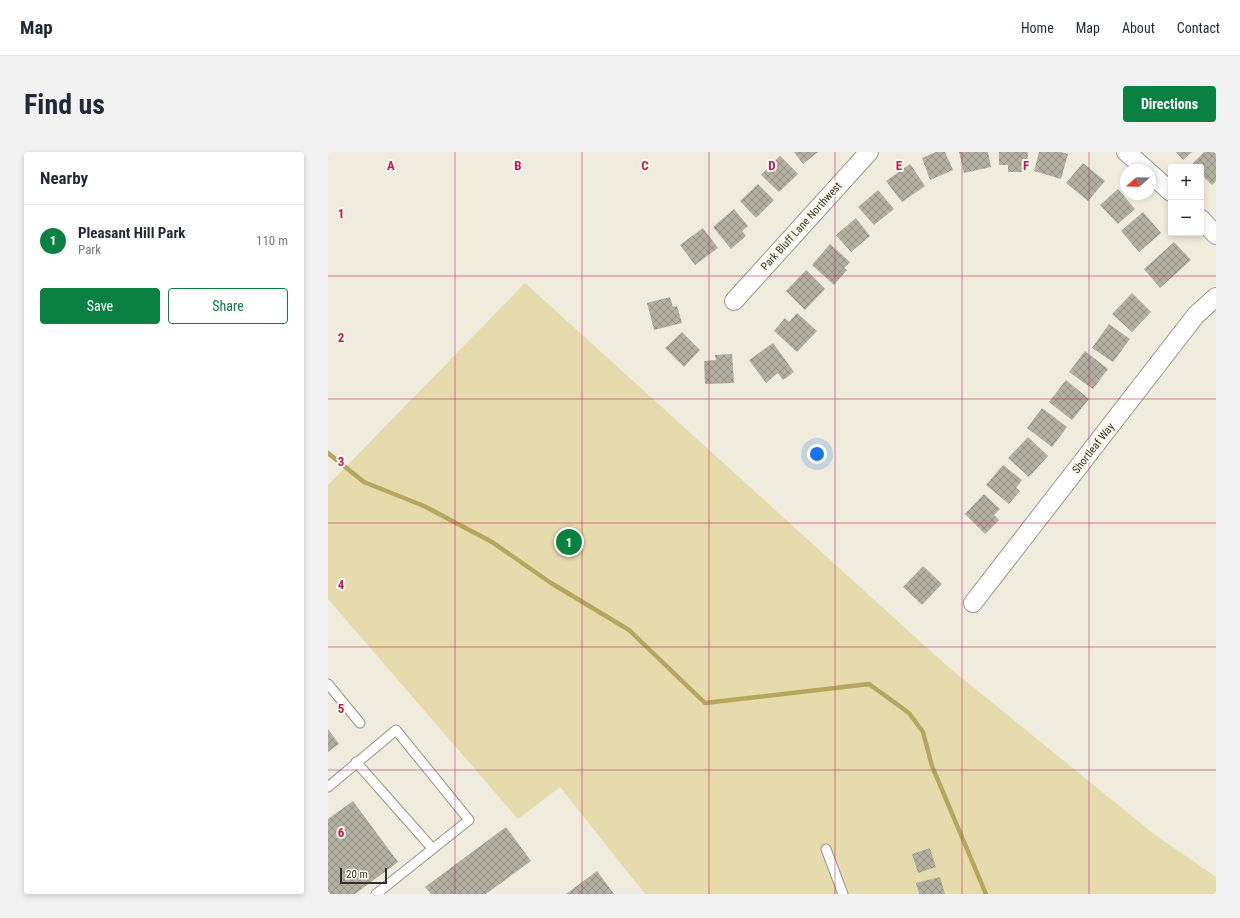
<!DOCTYPE html>
<meta charset="utf-8">
<style>
body{margin:0;font-family:"Roboto Condensed",sans-serif;background:#f2f2f3;color:#1f2937}
.controls{position:absolute;right:12px;top:12px;display:grid;overflow:hidden;border-radius:4px;box-shadow:0 2px 6px #0003}
.controls button{width:36px;height:36px;display:grid;place-items:center;padding:0;border:0;border-bottom:1px solid #e0e1e3;background:#fff;color:#1f2937;font:20px sans-serif}
.compass{position:absolute;left:792px;top:12px;width:36px;height:36px;border-radius:50%;background:#fff;box-shadow:0 2px 6px #0003;rotate:250deg}
.scale{position:absolute;left:12px;bottom:10px;width:47px;box-sizing:border-box;padding-left:4px;border:2px solid #302f29;border-top:0;font-size:11px;line-height:14px;white-space:nowrap;color:#302f29;-webkit-text-stroke:3px #fdfaea;paint-order:stroke}
.you{position:absolute;left:489px;top:302px;width:14px;height:14px;margin:-10px;border:3px solid #fff;border-radius:50%;background:#1a73e8;box-shadow:0 0 0 6px #1a73e833}
.badge{display:grid;place-items:center;width:26px;height:26px;border-radius:50%;background:#0b8043;color:#fff;font-size:13px;font-weight:700}
.pin{position:absolute;translate:-50% -50%;border:2px solid #fff;box-shadow:0 1px 4px #0006}
.list{margin:0;padding:0;list-style:none}
h2{display:flex;justify-content:space-between;align-items:center;height:52px;margin:0;padding:0 16px;font-size:17px}
h2 small{font-size:13px;font-weight:400;color:#747a83}
.list li{display:grid;grid-template-columns:26px 1fr auto;gap:12px;align-items:center;box-sizing:border-box;height:72px;padding:0 16px;border-top:1px solid #e0e1e3}
.list b{display:block;font-size:15px;white-space:nowrap}
.list p{margin:0;font-size:13px;white-space:nowrap;color:#747a83}
.list em{font-size:13px;font-style:normal;color:#747a83}
.actions{display:flex;gap:8px;padding:12px 16px}
.actions a{flex:1;padding:9px 0;border:1px solid #0b8043;border-radius:4px;text-align:center;font-size:14px;color:#0b8043}
.actions .main{background:#0b8043;color:#fff}
.map{position:relative;flex:none;width:888px;height:742px;overflow:hidden;border-radius:4px}
header{display:flex;align-items:center;gap:24px;box-sizing:border-box;height:56px;padding:0 20px;background:#fff;border-bottom:1px solid #e0e1e3}
header strong{font-size:19px}
nav{display:flex;gap:22px;margin-inline-start:auto;font-size:14px}
.intro{display:flex;align-items:center;justify-content:space-between;box-sizing:border-box;height:96px;padding:0 24px}
h1{margin:0;font-size:28px}
.button{padding:10px 18px;border-radius:4px;background:#0b8043;color:#fff;font-size:14px;font-weight:700}
main{display:flex;gap:24px;padding:0 24px}
aside{flex:1;background:#fff;border-radius:4px;box-shadow:0 2px 6px #0003}
.map>svg:first-child{display:block}
.green{fill:#e5dbac}
.lines{fill:none;stroke-linecap:round;stroke-linejoin:round}
.stream{stroke:#b6a75f;stroke-width:4.5}
.building{fill:url(#building-cross-hatch)}
.service-casing{stroke:#989587;stroke-width:11}
.minor-casing{stroke:#989587;stroke-width:20}
.service{stroke:#fff;stroke-width:9}
.minor{stroke:#fff;stroke-width:18}
.grid{fill:none;stroke:#c2185b;stroke-width:1;stroke-opacity:0.55}
.labels{text-anchor:middle;stroke-width:4;stroke-linejoin:round;paint-order:stroke}
.street-label{font-size:11px;fill:#302f29;stroke:#fdfaea}
.grid-label{font-size:13px;text-anchor:middle;font-weight:bold;fill:#c2185b;stroke:#fdfaea;stroke-width:4;stroke-linejoin:round;paint-order:stroke}
</style>
<header>
<strong>Map</strong>
<nav><a>Home</a><a>Map</a><a>About</a><a>Contact</a></nav>
</header>
<div class="intro"><h1>Find us</h1><a class="button">Directions</a></div>
<main>
<aside>
<h2>Nearby<small></small></h2>
<ul class="list">
<li><span class="badge">1</span><div><b>Pleasant Hill Park</b><p>Park</p></div><em>110 m</em></li>
</ul>
<div class="actions"><a class="main">Save</a><a>Share</a></div>
</aside>
<div class="map">
<svg width="888" height="742" viewBox="0 0 888 742">
<defs>
<pattern id="building-cross-hatch" width="8" height="8" patternUnits="userSpaceOnUse"><rect width="8" height="8" fill="#b3b0a1"/><path d="M0 0l8 8M0 8l8-8" fill="none" stroke="#929083"/></pattern>
</defs>
<rect width="100%" height="100%" fill="#f0ecdd"/>
<!-- green -->
<path class="green" d="M197 131 618 513 827 683 888 725V742H317L232 635 190 667 0 447V333Z"/>
<g class="lines">
<!-- stream -->
<path class="stream" d="M0 301 36 330 96 354 164 390 223 431 301 478 377 551 541 532 581 561 595 580 604 614 658 742"/>
</g>
<!-- building -->
<path class="building" d="M466 0H490L475 12Z
M608 0H617L625 18 602 28 594 6Z
M631 0H660L663 15 636 21Z
M671 0H700L699 20H680V13H671Z
M711 0H733L740 2 733 27 706 19Z
M848 0H864L855 8Z
M876 0H888V29L884 33 873 22V15H866L863 13Z
M452 4 470 22 451 40 433 23Z
M755 11 777 29 760 49 738 31Z
M582 12 597 34 574 50 558 29Z
M430 32 446 48 428 66 412 49Z
M790 37 807 57 790 72 772 53Z
M550 38 566 57 546 73 530 55Z
M406 57 420 74 414 79 418 84 403 97 385 75Z
M815 60 833 81 811 100 793 79Z
M528 66 542 84 523 100 508 83Z
M375 76 390 96 367 113 352 93Z
M846 90 863 108 832 136 816 117Z
M502 92 522 110 516 116 519 118 506 133 484 113Z
M478 118 497 137 477 158 458 139Z
M804 141 823 160 804 180 784 162Z
M342 145 345 155 349 154 354 171 326 178 319 151Z
M469 161 489 179 469 200 446 179 457 166 461 170Z
M781 172 802 187 785 210 764 196Z
M354 180 372 198 356 215 337 196Z
M445 191 466 220 455 228 450 221 438 231 421 208Z
M757 199 780 217 765 237 741 220Z
M404 202 406 231 377 232 376 209 388 208 387 203Z
M738 228 761 247 744 268 721 250Z
M714 256 739 275 724 295 699 276Z
M700 285 720 304 701 325 680 306Z
M675 313 694 328 688 336 692 339 681 352 658 333Z
M656 342 672 357 666 363 671 368 657 382 637 362Z
M595 414 614 432 594 453 575 435Z
M0 577 11 592 0 600Z
M25 649 70 710 27 742H0V667Z
M178 675 203 709 158 742H103L97 735Z
M602 696 608 715 590 721 584 702Z
M269 719 286 742H238Z
M612 725 617 742H591L588 731Z"/>
<g class="lines">
<defs>
<path id="service" d="M0 532 32 571
M28 610 104 696
M0 635 68 578 141 668 48 742
M498 697 515 742"/>
<path id="minor" d="M798 0 819 18
M822 21 843 40
M873 67 888 83
M406 149 541 0
M645 451 868 163 888 145"/>
</defs>
<!-- service casing -->
<use href="#service" class="service-casing"/>
<!-- minor casing -->
<use href="#minor" class="minor-casing"/>
<!-- service -->
<use href="#service" class="service"/>
<!-- minor -->
<use href="#minor" class="minor"/>
</g>
<!-- grid -->
<path class="grid" d="M127 0V742M254 0V742M381 0V742M507 0V742M634 0V742M761 0V742M0 124H888M0 247H888M0 371H888M0 495H888M0 618H888"/>
<g class="labels">
<!-- street labels -->
<g class="street-label">
<text transform="translate(473 74) rotate(-48)" y="4">Park Bluff Lane Northwest</text>
<text transform="translate(765 296) rotate(-52)" y="4">Shortleaf Way</text>
</g>
</g>
<g class="grid-label">
<text x="63" y="18">A</text>
<text x="190" y="18">B</text>
<text x="317" y="18">C</text>
<text x="444" y="18">D</text>
<text x="571" y="18">E</text>
<text x="698" y="18">F</text>
<text x="13" y="66">1</text>
<text x="13" y="190">2</text>
<text x="13" y="314">3</text>
<text x="13" y="437">4</text>
<text x="13" y="561">5</text>
<text x="13" y="685">6</text>
</g>
</svg>
<div class="controls">
<button>+</button>
<button>−</button>
</div>
<svg class="compass" viewBox="-18 -18 36 36"><path d="M0-13l5 13h-10z" fill="#e53935"/><path d="M0 13l5-13h-10z" fill="#747a83"/></svg>
<div class="scale">20 m</div>
<div class="you"></div>
<div class="pin badge" style="left:241px;top:390px">1</div>
</div>
</main>
